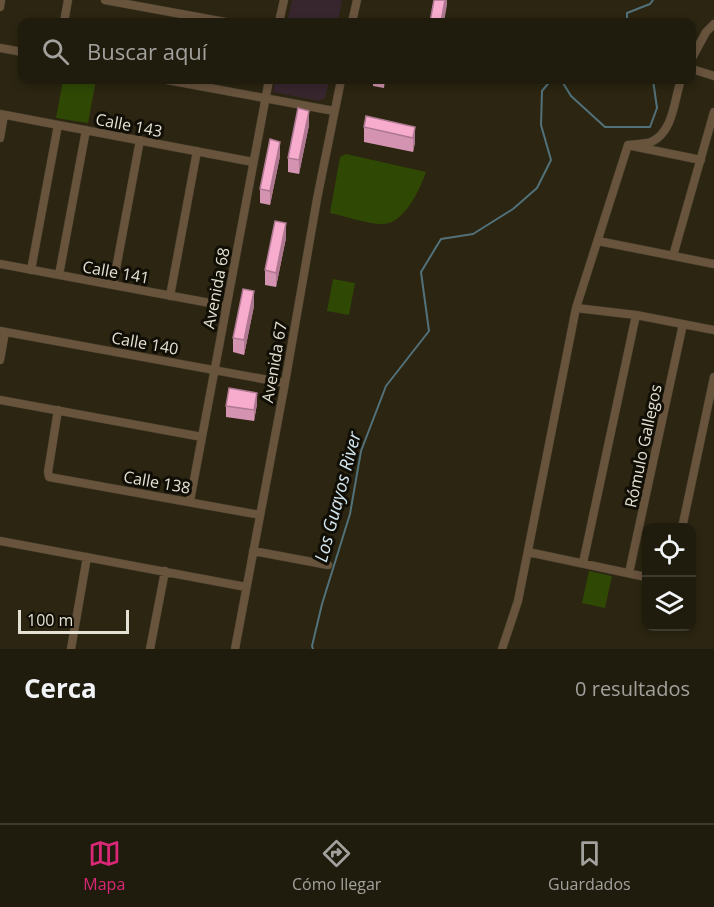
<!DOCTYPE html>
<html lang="es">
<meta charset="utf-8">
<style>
body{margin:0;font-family:"Open Sans",sans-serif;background:#2d291b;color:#f1f3f6}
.controls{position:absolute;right:18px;bottom:18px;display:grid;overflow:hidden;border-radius:12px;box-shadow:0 3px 9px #0003}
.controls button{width:54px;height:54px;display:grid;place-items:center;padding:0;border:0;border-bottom:2px solid #3d3a2e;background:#201c0d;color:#f1f3f6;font:30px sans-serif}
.scale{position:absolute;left:18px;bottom:15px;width:111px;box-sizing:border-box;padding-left:6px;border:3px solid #e4e0d4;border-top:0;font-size:16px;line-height:21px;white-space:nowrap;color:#e4e0d4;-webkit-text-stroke:4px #110e06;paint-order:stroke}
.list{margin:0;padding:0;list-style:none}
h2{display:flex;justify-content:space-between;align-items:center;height:78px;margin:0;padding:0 24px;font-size:26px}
h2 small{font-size:20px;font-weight:400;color:#a2a19d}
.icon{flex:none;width:33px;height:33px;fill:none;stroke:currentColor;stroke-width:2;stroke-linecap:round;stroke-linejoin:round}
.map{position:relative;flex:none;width:714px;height:649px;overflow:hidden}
.search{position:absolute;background:#201c0d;box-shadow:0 3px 9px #0003;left:18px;right:18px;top:18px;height:66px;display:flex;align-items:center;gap:15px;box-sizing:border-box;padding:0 21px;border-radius:12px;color:#a2a19d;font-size:22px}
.sheet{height:174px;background:#201c0d}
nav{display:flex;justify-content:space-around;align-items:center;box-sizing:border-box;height:84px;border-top:2px solid #3d3a2e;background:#201c0d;font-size:16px;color:#a2a19d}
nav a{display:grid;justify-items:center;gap:3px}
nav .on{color:#db2777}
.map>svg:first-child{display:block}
.education{fill:#38262e}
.green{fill:#2f4905}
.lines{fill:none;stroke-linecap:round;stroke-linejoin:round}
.stream{stroke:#52717a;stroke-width:2}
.minor-casing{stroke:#453f2c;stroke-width:9}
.minor{stroke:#68533d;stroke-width:8}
.wall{fill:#d494b1}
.shaded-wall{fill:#ad7890}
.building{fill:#f7acce;stroke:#ad7890;stroke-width:1.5}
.labels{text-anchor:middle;stroke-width:6;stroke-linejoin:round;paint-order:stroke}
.street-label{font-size:16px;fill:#e4e0d4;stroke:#110e06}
.water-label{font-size:18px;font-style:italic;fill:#d4e8f2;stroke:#110e06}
</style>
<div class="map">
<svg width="714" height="649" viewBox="0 0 714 649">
<rect width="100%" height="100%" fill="#2b2511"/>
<!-- education -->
<path class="education" d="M292 0H342L338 22H287Z
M275 80H329L325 98 319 101 273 92Z"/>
<!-- green -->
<path class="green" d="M63 80H96L88 123 56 118Z
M346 154 426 172C420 189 404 225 382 224 367 224 345 216 330 213L340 157Z
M333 279 355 283 349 315 327 311Z
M589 571 612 576 605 608 582 603Z"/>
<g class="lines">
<!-- stream -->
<path class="stream" d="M627 22V13L650 4 653 0
M551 80 563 83 571 96 605 127H650L657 108 653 80
M313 649 312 646 322 604 350 514 361 451 386 386 429 331 421 272 441 239 473 234 513 209 537 188 551 160 541 125 542 91 551 80"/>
<defs>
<path id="minor" d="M105 0 225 22
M0 7 1 0
M64 22 68 0
M279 22 284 0
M352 22 357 0
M0 48 22 52
M692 58 706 32 714 24
M692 69 714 76
M167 80 334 111
M0 114 253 162
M0 138 4 115
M628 145C635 144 645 144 651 142 674 132 674 99 681 80
M632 146 701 160
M598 241 714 264
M673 256 714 112
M0 264 226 306
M31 270 58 125
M59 275 86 130
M113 285 140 140
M170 296 197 151
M576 308 636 315 714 330
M0 331 285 383
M0 360 5 332
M0 400 202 437
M58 410 48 472 49 477 260 515
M190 501 269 80
M682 528 714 377
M0 541 246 587
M253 551 328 565
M528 552 646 577
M583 563 636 315
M629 573 683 324
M71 649 87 557
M150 649 165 571
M235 649 285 383 317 199 341 80
M502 649 518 601 576 308 628 145"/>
</defs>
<!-- minor casing -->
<use href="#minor" class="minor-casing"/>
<!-- minor -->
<use href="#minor" class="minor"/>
</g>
<!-- wall -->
<path class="wall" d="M373 80H385L384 88 373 86Z
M309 125 299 174 288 172V158Z
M364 127H415V142L413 152 364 142Z
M280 156 270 205 260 203V189Z
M286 238 276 287 265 285V270Z
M254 306 244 355 233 352V338Z
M257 404 254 421 226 417V406Z"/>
<!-- shaded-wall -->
<path class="shaded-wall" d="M445 0H447V5L444 22H441Z
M309 111V125L299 174V160Z
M415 127V142L413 152V138Z
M280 142V156L270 205V191Z
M286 223V238L276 287V273Z
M254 291V306L244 355V340Z
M257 393V404L254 421V410Z"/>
<!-- building -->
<path class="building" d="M434 0H445L441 22H430Z
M298 108 309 111 299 160 288 158Z
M366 116 415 127 413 138 364 127Z
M270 139 280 142 270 191 260 189Z
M275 221 286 223 276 273 265 270Z
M243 289 254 291 244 340 233 338Z
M229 388 257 393 254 410 226 406Z"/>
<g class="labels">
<!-- street labels -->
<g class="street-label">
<text transform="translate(129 125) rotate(11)" y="6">Calle 143</text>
<text transform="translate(116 272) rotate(10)" y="6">Calle 141</text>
<text transform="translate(216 288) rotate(-79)" y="6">Avenida 68</text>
<text transform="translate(145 343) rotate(10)" y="6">Calle 140</text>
<text transform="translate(274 362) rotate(-80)" y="6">Avenida 67</text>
<text transform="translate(643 446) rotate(-78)" y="6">Rómulo Gallegos</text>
<text transform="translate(157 482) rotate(10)" y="6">Calle 138</text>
</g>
<!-- water labels -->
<g class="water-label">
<text transform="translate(338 497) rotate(-75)" y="6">Los Guayos River</text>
</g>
</g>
</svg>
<div class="controls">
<button><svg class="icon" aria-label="locate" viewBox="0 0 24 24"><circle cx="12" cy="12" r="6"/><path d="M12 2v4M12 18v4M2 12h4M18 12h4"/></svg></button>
<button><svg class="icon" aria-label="layers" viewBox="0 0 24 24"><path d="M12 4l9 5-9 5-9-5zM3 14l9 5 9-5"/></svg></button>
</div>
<div class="scale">100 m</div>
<div class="search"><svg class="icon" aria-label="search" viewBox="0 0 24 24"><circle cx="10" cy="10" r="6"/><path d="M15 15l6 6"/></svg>Buscar aquí</div>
</div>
<section class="sheet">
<h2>Cerca<small>0 resultados</small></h2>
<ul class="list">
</ul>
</section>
<nav>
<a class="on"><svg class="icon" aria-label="map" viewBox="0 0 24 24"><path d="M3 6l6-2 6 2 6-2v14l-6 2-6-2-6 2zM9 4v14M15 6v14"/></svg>Mapa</a>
<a><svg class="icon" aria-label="directions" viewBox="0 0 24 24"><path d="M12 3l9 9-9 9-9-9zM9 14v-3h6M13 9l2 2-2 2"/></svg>Cómo llegar</a>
<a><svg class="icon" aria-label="saved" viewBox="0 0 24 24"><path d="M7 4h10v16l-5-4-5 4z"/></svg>Guardados</a>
</nav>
